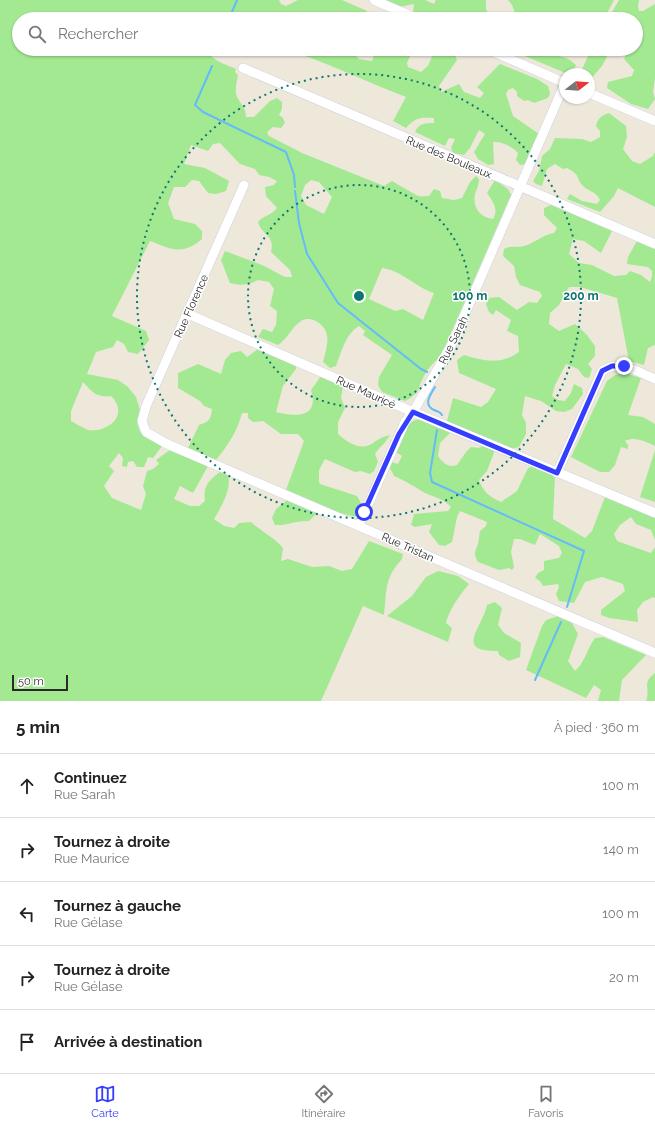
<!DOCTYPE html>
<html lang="fr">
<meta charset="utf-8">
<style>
body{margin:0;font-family:Raleway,sans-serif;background:#f2f2f2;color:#222}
.compass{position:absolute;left:559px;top:68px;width:36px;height:36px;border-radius:50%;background:#fff;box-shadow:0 1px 3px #0004;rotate:73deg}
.scale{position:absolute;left:12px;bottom:10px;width:56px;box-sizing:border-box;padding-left:4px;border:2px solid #2a2a2a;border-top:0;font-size:11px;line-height:14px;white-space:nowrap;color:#2a2a2a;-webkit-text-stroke:3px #fff;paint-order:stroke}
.stop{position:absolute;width:12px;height:12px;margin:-9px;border:3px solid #363dff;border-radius:50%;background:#fff}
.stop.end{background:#363dff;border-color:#fff;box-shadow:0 1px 4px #0008}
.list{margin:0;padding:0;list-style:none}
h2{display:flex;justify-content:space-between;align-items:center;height:52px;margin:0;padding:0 16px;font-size:17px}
h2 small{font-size:13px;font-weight:400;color:#767676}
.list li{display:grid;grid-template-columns:26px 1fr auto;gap:12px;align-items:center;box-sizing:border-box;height:64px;padding:0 16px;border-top:1px solid #e0e0e0}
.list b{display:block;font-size:15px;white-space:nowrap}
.list p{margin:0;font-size:13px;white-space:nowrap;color:#767676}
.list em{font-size:13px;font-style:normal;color:#767676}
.icon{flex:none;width:22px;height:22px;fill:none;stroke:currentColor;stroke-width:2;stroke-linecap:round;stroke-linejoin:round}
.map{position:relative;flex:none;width:655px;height:701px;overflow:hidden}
.search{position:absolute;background:#fff;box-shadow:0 1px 3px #0004;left:12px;right:12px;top:12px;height:44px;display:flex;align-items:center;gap:10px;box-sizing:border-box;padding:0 14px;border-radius:22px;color:#767676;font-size:15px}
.sheet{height:372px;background:#fff}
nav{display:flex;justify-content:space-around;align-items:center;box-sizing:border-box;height:56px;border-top:1px solid #e0e0e0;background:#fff;font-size:11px;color:#767676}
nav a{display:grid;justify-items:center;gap:2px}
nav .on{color:#363dff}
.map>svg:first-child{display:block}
.green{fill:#a2e992;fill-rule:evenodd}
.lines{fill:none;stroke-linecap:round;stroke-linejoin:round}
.stream{stroke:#64bbf9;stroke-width:2}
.minor-casing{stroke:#cfd0e4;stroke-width:10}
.minor{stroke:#fff;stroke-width:9}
.route{stroke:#363dff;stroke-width:5}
.ring{fill:none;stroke:#0f766e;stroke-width:2;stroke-dasharray:2 4}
.labels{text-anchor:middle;stroke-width:3;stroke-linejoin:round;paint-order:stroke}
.street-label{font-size:11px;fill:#2a2a2a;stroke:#fff}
.centre{fill:#0f766e;stroke:#fff;stroke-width:2}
.ring-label{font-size:12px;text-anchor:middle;font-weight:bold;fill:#0f766e;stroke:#fff;stroke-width:3;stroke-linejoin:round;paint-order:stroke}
</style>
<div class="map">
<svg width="655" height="701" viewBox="0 0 655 701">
<rect width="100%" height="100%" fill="#ede8da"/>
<!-- green -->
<path class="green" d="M0 0H279L281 4 286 6 298 0H342L367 11 368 18 19 19V49H206C212 61 225 64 236 69L235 72 238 75C237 82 234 90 237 97 242 106 245 106 246 117H254L270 101 277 98 282 102V109L279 115 283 118 285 123 281 128 273 127 267 132 269 136 302 153 384 186 392 181C394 182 417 196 419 196 421 197 426 196 429 196L434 189 440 191 442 198 454 200 462 198 470 182 476 176 479 179C479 185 477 188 475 194 472 208 481 218 493 219 499 209 493 202 487 193L495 180 508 189 511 195 441 356C434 362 428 368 424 376 416 390 422 392 405 401L382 392 378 385 379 377 392 355 363 335 365 331 359 326C346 333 341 353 336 366L330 368 323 362C327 346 333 331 316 321 311 319 306 318 301 321 292 327 288 338 278 345L258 337 263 329 272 332 276 325 277 311 270 306 274 289 269 282 258 280C248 285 241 286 230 283L221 260 225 251 262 265 285 277H292L290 270 271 252C275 234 262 236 258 222 264 215 271 216 277 208L266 196 265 187 274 185 277 181 269 177 259 175 255 169 240 164 220 143 213 144 208 151 191 145 184 164 205 168 229 181 226 191 216 194 208 193 199 181 192 180 185 187H174L168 203 174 219 195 224 202 231V239C182 256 171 249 150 241L112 316 146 331 149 340 138 354 128 352 124 344 117 340 113 347 96 352 87 374 118 380 128 387 136 397 140 410 137 423 140 432 162 446 153 458 148 457 144 467H137L133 461 128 462 127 467 122 466 123 458 119 453 109 466 114 471 104 486 112 498 141 510 146 494 143 486 147 471 153 469 159 464 156 460 170 450 208 466 193 493 180 486 174 499 190 506H199L205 501C203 486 208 481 220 472L228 475C232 489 221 507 214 519L224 526 234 528 239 523 251 522C262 532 272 536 283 548L281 561 288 559 312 567 329 566 342 571 352 569 369 541 403 554 402 559C384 579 387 589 384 615L363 606 321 701H0ZM311 180 319 182 332 197 324 214 306 205 301 196 305 185ZM382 268C399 269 417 288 434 293L423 320 403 309 395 311 369 299ZM83 382C92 392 97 398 111 396 126 411 116 426 98 430 95 430 91 431 88 430 83 428 77 424 71 421V411Z
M383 0H425L434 4 436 0H486V9L491 19H446L437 15 427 19 413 13 414 4 399 7Z
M508 0H614L604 19H517L512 5Z
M619 0H639L638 6 639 11H643L655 4V78L653 92 655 99 648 109 631 104 607 88 608 82 632 76 634 70 624 59 628 49H636V19H608Z
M283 49H350L359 59 372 61 376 49H413L407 63 408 67 421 72 428 66 435 49H453L457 60 439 86 441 92 459 84 464 92 480 98 484 93 477 87 500 64 537 79 548 86 550 94 548 98 534 103 528 100 524 101 517 96V92L513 88 508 90 506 94 513 116 539 134 525 164 520 165 516 160 518 153C513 147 501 141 493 142L494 164 488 165 478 159 474 152 485 134 479 130 470 148 464 155 453 153 451 148 455 139 449 138 445 146 415 132C419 123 425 123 434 123V118C421 117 414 118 406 128L393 121 406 97C364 81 325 61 283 49Z
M508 49H549L556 55C567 59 566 56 576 65L572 74H568Z
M591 49H611L602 66 589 81V74H580Z
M609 113 626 126 627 137 623 149 632 161 640 164 653 156 655 152V207L618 188 614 196 600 212 567 199 570 194 582 201 597 204 600 200C597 192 588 191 583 186 575 177 582 176 567 168L563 169 555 164 547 169 542 186 536 184 533 181 539 171 542 156 550 149 555 138 582 139 591 142 600 137V131L596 126C598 118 601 116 609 113Z
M551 205 612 231 601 253 584 241 573 239 569 254 579 263 592 265 614 276 626 275 630 271 641 275 650 282 652 277V271L648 267 627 264 628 257 637 241 655 249V345L648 348 644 365 629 361 617 298 580 287H569L559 305 550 313 549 324 559 331 575 324 587 335 595 346V356L588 364 592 369 589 378 584 377 578 369 566 364 555 385 552 396 558 400 565 401 571 393 574 384 582 388 583 394 572 409 564 412 556 411 541 401 525 396 522 415 526 423V434L519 447 511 449 447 421 453 398 481 407 488 402 496 389 459 373 457 360 464 355C484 361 501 365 519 352L518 336 507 331 511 320 496 310 493 315 489 312 486 304 489 298 499 297 517 310 529 302 537 303 542 296 540 292 520 285 516 277 514 266 503 256 504 249C511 245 517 248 524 246 535 243 542 235 554 233L557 228 544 215V208Z
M258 349 296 365V369L283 386 276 412C295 417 320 418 311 390L321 376 343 386 341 398 345 408 338 422V434C347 442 361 452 373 443 379 439 382 437 390 435 386 443 379 447 375 454L378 462 374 471 370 474 361 471 355 472 325 459 319 470V482L320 484 357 496 362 505C361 509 360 514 356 516 348 519 297 494 286 490L304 441 298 434H281L263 421 253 422 248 418V413H242C237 432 228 445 216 460L188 448 199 425C209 422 211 419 212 409L204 406 200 401 178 388V373L198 364 221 374 225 360 231 353 241 351 247 357Z
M624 373 641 378 628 415 643 417 655 424V446C646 442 635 436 625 441L628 445V449L621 447 615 465 609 472H600L571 457 607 381 615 375Z
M420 419 452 431 440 443 438 456C443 463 448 468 457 465L466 452 471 447 479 448 484 445 495 450 487 471 479 480C483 492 490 497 501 502L517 491 528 468 534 466 555 475 553 519 585 538 592 531 605 497 655 518V540L651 530 636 524 631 517 620 525 614 534 617 541 651 553 655 547V598L653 597 643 602 637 610 638 622 609 618 601 615V610L625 591 623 584 602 577 585 582 574 603 559 601 556 594 559 587 558 584 543 586 540 581 535 578 538 573 544 570V561L559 558 562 553 559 546 540 534 535 545 520 539H514L511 552 514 567 512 570 509 568 499 570 478 562C473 552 475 553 478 544 479 540 479 535 480 531L486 526 487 522 460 511 457 517 452 542 445 546 439 545 429 532 432 524 415 527 411 525 414 514 448 511 451 507C444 499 434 497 425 493 415 487 406 481 394 476L390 468 391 462 398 464 402 456 396 452C401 440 405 420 420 419Z
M655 450V502L640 497Z
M287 500 317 513 309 521C296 520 287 526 275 525L272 518 276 509Z
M438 571 458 576 469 584C459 596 450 608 446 623L452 628 448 642 387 616 412 596 426 577Z
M495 602 502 608 498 625 504 633 521 643 520 657 509 661 499 655 498 651C453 652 483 627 487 605Z
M558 616 572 623 578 634 568 661 575 671C584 664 587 649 595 638L603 637 646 655 622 680 619 701H598L601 690 594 685 586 698 526 670 542 626 546 620Z
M655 673V701H646C651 689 641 683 655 673Z"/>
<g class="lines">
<!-- stream -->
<path class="stream" d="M229 19 237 0
M212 66 195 105 203 112 286 152 294 175 295 187
M295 191 299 223 307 254 338 303 421 369 427 372
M435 387C430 395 423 405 434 410 438 412 440 411 442 415
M437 430 430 473 432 482 584 551 567 607
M535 680 561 622"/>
<defs>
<path id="minor" d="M374 0 418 19
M487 49 565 83
M243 68 655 244
M589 93 655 121
M244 185 146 406 142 421 146 432 167 444 655 653
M188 314 413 412 655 513
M557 473 602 371C619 359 638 372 655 379
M359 525 405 422 413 412 452 344 565 83"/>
</defs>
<!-- minor casing -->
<use href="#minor" class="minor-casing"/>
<!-- minor -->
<use href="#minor" class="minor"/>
</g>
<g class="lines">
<!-- route -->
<path class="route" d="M364 512 399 434 413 412 557 473 602 371 612 366H624"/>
</g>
<!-- distance rings -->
<g class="ring">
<circle cx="359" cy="296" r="111"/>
<circle cx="359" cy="296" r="222"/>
</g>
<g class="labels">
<!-- street labels -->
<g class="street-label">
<text transform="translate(449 157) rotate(23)" y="4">Rue des Bouleaux</text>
<text transform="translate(191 306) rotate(-66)" y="4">Rue Florence</text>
<text transform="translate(453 340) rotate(-64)" y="4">Rue Sarah</text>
<text transform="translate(366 392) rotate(24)" y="4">Rue Maurice</text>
<text transform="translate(408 547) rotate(24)" y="4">Rue Tristan</text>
</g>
</g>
<circle cx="359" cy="296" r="6" class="centre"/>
<g class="ring-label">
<text x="470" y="300">100 m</text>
<text x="581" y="300">200 m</text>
</g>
</svg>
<svg class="compass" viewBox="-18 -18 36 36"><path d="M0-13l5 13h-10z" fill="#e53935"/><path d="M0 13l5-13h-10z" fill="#767676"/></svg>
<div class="scale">50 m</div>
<div class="stop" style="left:364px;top:512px"></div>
<div class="stop end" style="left:624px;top:366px"></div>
<div class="search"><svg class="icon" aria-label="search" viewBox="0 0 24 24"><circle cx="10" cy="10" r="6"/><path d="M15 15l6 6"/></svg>Rechercher</div>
</div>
<section class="sheet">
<h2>5 min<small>À pied · 360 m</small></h2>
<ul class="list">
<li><svg class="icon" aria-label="ahead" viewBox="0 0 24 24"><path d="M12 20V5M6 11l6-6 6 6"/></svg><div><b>Continuez</b><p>Rue Sarah</p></div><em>100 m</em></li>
<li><svg class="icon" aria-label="right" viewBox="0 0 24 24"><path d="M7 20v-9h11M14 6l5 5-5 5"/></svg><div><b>Tournez à droite</b><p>Rue Maurice</p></div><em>140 m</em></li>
<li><svg class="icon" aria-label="left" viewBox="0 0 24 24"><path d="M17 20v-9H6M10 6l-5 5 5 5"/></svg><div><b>Tournez à gauche</b><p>Rue Gélase</p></div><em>100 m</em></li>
<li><svg class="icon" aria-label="right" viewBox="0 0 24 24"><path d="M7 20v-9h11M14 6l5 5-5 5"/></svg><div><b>Tournez à droite</b><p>Rue Gélase</p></div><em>20 m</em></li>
<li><svg class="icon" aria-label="arrive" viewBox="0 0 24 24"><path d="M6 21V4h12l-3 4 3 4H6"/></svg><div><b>Arrivée à destination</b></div></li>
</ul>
</section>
<nav>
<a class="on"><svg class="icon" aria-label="map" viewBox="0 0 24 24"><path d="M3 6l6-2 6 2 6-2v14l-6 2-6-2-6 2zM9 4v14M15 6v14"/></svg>Carte</a>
<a><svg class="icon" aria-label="directions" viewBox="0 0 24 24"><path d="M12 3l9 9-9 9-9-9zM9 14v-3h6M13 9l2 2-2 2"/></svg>Itinéraire</a>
<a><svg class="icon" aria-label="saved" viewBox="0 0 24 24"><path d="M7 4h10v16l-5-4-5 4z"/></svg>Favoris</a>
</nav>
